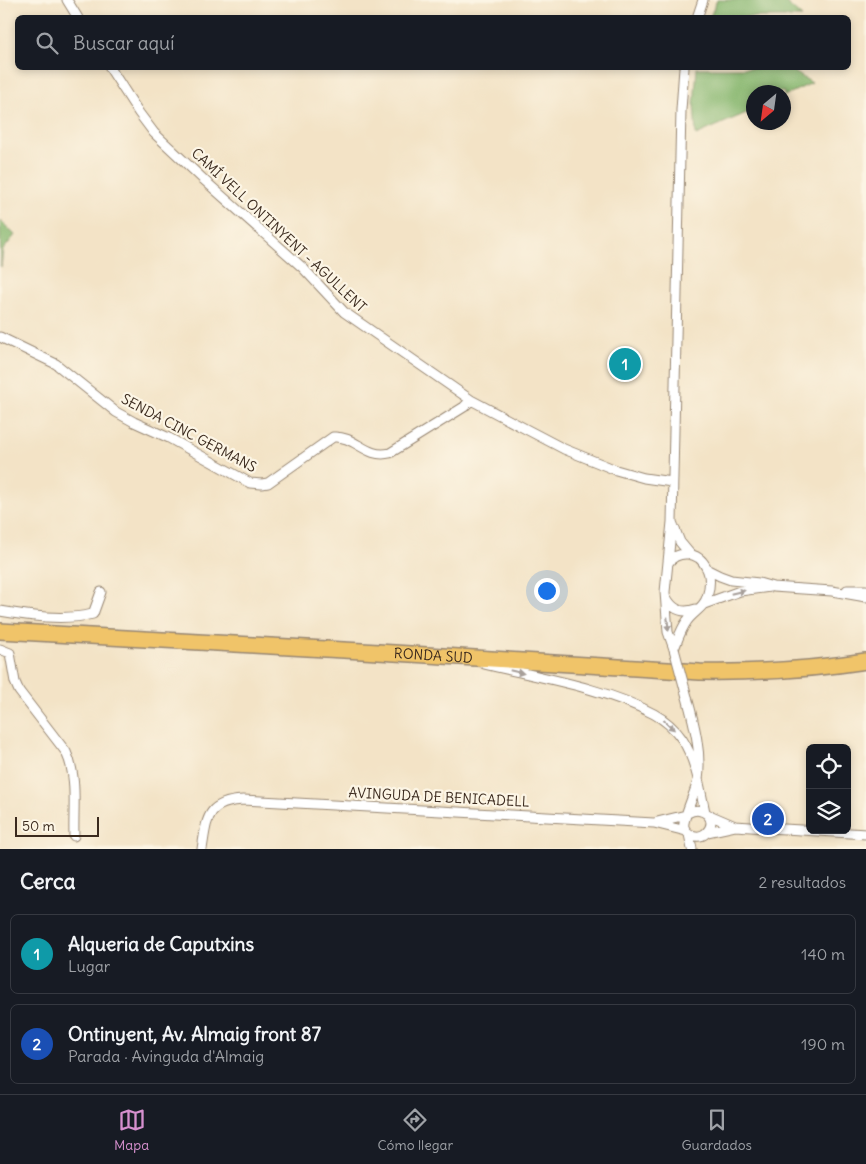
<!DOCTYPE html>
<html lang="es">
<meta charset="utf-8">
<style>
body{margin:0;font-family:Delius,sans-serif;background:#20242c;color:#f1f3f6}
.controls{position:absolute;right:15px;bottom:15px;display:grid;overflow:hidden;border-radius:8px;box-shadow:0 2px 8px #0003}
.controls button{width:45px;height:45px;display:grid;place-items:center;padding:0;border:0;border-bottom:1px solid #363941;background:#171b24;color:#f1f3f6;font:25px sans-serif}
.compass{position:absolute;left:746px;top:85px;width:45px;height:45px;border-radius:50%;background:#171b24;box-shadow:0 2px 8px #0003;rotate:209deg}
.scale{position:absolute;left:15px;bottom:12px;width:84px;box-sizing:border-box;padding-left:5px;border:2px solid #3b2a1e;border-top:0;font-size:14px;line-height:18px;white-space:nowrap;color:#3b2a1e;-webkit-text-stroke:4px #fcf5e5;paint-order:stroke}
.you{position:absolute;left:546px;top:590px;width:18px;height:18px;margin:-12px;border:4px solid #fff;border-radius:50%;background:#1a73e8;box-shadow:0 0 0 8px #1a73e833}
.badge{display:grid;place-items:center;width:32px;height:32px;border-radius:50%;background:#d690ce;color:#fff;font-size:16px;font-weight:700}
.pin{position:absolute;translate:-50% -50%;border:2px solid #fff;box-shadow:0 1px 5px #0006}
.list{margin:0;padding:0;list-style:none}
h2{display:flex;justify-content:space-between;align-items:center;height:65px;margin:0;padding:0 20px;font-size:21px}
h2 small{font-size:16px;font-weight:400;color:#9ea1a6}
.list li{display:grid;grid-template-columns:32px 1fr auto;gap:15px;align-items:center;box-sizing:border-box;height:80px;margin:0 10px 10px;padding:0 10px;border:1px solid #363941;border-radius:8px}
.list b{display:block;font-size:19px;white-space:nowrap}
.list p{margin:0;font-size:16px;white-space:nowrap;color:#9ea1a6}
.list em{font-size:16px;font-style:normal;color:#9ea1a6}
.icon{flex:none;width:28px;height:28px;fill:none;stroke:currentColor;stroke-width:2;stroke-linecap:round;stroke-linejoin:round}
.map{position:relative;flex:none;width:866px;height:849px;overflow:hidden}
.search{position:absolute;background:#171b24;box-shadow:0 2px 8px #0003;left:15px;right:15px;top:15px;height:55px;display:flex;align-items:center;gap:12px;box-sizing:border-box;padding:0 18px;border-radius:8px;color:#9ea1a6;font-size:19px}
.sheet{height:245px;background:#171b24}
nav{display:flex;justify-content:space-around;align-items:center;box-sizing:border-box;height:70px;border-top:1px solid #363941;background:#171b24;font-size:14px;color:#9ea1a6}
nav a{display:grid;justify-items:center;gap:2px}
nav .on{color:#d690ce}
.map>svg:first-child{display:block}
.forest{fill:#89b871;stroke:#627148}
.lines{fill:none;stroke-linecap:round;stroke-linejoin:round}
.minor-casing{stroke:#978672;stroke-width:11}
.primary-casing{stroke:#978672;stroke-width:18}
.minor{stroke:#fff;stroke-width:9}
.primary{stroke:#f0c469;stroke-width:15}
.minor-bridge-casing{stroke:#978672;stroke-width:11;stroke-linecap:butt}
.minor-bridge{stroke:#fff;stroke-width:9}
.oneway{fill:#a79f9a}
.labels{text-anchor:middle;stroke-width:4.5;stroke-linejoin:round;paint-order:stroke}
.street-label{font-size:14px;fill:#3b2a1e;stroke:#fcf5e5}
</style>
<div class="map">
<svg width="866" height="849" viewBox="0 0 866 849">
<rect width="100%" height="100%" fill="#fcf5e5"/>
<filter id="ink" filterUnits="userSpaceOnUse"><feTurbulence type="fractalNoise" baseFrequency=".02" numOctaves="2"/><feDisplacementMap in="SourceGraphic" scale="10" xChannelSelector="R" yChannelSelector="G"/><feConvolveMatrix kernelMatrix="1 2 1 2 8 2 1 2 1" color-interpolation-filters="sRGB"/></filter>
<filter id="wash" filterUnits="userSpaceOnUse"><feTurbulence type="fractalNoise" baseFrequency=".0096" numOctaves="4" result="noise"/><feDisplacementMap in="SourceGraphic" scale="20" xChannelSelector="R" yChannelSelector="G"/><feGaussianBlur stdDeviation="1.12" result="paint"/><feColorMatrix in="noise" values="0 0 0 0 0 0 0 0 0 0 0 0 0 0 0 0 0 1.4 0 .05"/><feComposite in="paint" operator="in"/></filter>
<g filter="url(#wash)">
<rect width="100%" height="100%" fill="#f3e3c6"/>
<!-- forest -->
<path class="forest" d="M717 0H783L802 17H710Z
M697 68H788L812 83 784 96V92H754L753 110 696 135 694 105Z
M0 220 15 235 3 250 1 267Z"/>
</g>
<g filter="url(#ink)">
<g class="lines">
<defs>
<path id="minor" d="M67 0 78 18
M697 18 703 0
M110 68 139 113 154 133 204 180 303 268 344 312 471 400 522 427 564 449 616 470 644 478 672 482
M0 337 56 364 116 412 134 422 169 438 250 483 262 484 268 483 333 437C355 435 366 459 390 453L464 407 471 400
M672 522 680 542 690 554
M668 563C678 550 698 551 706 567 711 575 710 588 707 597 704 608 693 612 687 621 681 629 678 639 674 649
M708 570 720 576 731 580 759 583 773 587 832 591 866 597
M847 590H866
M666 597C673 610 682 614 696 609
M704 604 740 591 770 587
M0 611C30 616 63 621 93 614L101 592
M0 649 10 653 15 682 19 691 66 752C78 777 73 809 74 836
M674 649 668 632 665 592 672 522 681 110 684 68
M484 664C537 677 606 688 654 714 665 720 675 729 682 739 696 760 700 788 705 812
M687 697C694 723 702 753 698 780 696 791 682 820 684 827 687 836 699 839 706 833 719 820 703 804 688 813
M707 814 735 826
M657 822 686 815
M707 832 735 826 866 834
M689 834 692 849
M202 849C207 819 206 802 243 800L654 823 686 831"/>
<g id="primary">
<path id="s1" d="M0 631 362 651 700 672C758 673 808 670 866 661"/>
</g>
</defs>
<!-- minor casing -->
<use href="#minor" class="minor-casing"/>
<!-- primary casing -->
<use href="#primary" class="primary-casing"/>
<!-- minor -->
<use href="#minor" class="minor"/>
<!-- primary -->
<use href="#primary" class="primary"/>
<defs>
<path id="minor-bridge" d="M674 649 687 697"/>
</defs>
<!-- minor-bridge casing -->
<use href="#minor-bridge" class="minor-bridge-casing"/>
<!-- minor-bridge -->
<use href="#minor-bridge" class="minor-bridge"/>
</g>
<!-- one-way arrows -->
<defs><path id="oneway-solid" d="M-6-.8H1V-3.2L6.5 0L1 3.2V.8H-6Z" transform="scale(1.25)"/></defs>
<g class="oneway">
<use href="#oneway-solid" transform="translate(738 592) rotate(-13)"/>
<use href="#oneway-solid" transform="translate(668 624) rotate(84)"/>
<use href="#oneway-solid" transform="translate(517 672) rotate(13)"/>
<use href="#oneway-solid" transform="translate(669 725) rotate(42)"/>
</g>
</g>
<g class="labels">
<!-- street labels -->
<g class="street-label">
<text transform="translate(279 230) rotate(43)" y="5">CAMÍ VELL ONTINYENT - AGULLENT</text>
<text transform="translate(189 433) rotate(28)" y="5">SENDA CINC GERMANS</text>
<text dy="5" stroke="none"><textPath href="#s1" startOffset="434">RONDA SUD</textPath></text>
<text transform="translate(439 797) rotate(3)" y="5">AVINGUDA DE BENICADELL</text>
</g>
</g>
</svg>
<div class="controls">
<button><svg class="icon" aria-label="locate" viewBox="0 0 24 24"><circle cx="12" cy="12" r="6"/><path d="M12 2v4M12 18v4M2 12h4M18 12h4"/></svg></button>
<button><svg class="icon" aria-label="layers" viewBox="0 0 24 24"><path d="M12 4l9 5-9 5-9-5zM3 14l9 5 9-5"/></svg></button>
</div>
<svg class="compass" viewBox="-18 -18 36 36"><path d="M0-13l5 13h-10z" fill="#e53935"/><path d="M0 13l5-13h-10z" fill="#9ea1a6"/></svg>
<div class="scale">50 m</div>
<div class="you"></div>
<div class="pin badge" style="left:625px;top:364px;background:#0f9aa8">1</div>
<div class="pin badge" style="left:768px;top:819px;background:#1a4fb4">2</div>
<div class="search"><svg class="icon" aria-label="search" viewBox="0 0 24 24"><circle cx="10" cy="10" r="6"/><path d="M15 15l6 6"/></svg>Buscar aquí</div>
</div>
<section class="sheet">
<h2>Cerca<small>2 resultados</small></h2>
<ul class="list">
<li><span class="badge" style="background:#0f9aa8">1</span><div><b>Alqueria de Caputxins</b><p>Lugar</p></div><em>140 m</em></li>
<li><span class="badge" style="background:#1a4fb4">2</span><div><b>Ontinyent, Av. Almaig front 87</b><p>Parada · Avinguda d'Almaig</p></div><em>190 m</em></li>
</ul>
</section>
<nav>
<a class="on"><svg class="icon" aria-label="map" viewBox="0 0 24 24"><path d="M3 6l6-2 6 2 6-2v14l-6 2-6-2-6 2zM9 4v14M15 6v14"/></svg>Mapa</a>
<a><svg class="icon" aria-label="directions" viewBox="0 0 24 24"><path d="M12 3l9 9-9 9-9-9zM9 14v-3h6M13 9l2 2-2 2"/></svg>Cómo llegar</a>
<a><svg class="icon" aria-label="saved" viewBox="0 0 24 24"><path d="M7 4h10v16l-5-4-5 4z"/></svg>Guardados</a>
</nav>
